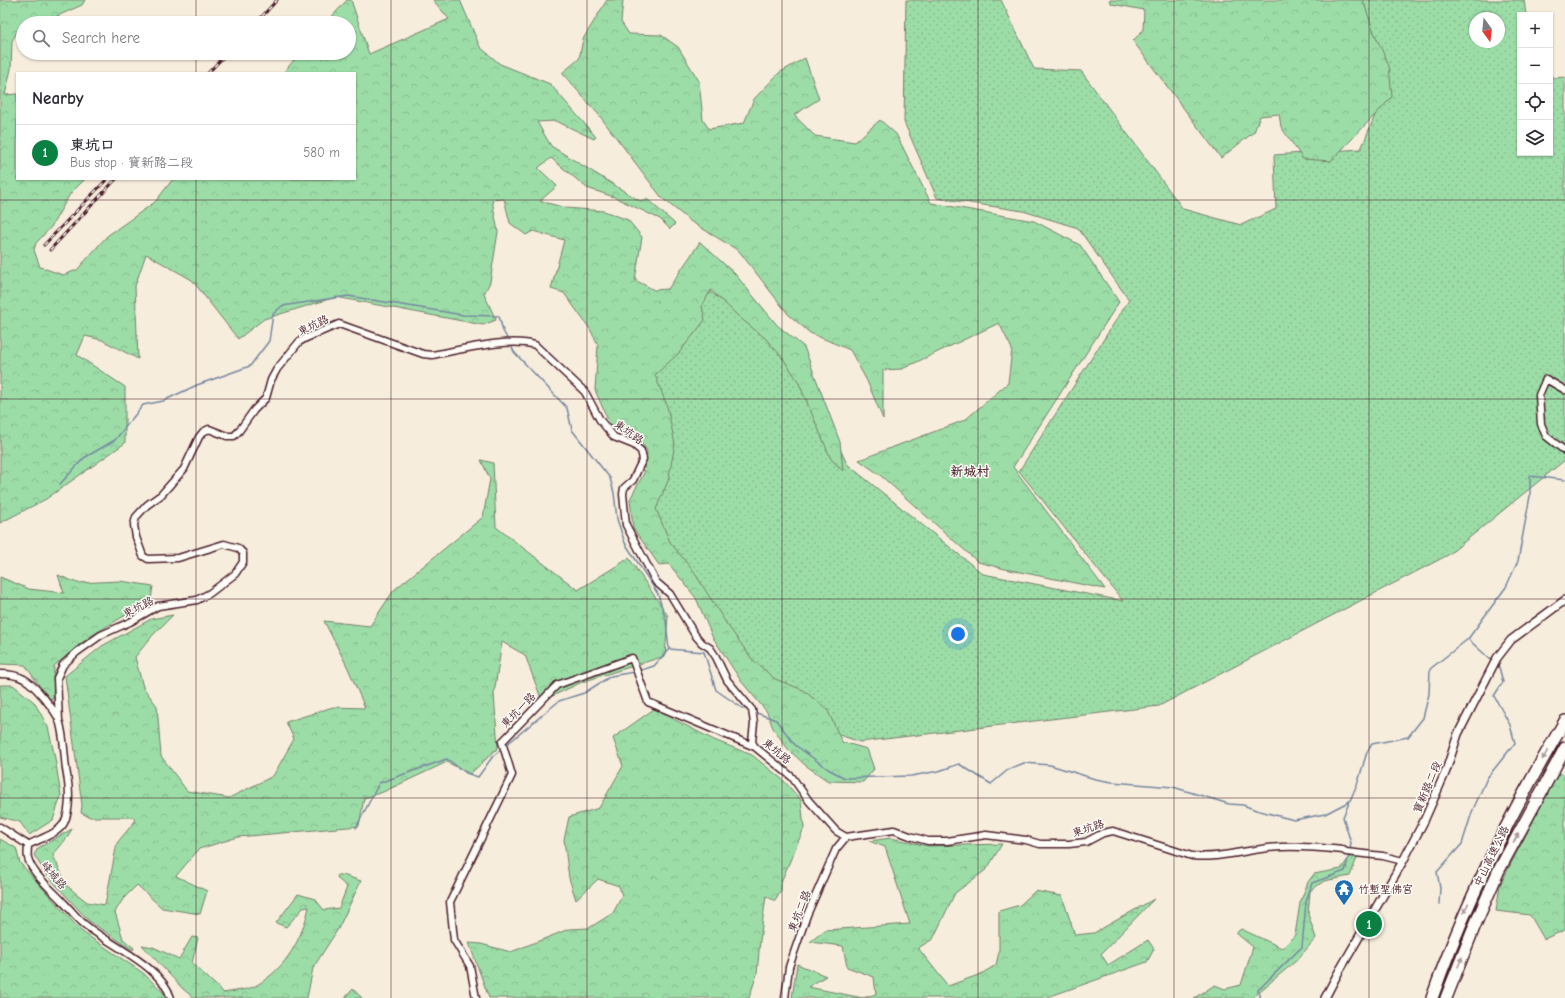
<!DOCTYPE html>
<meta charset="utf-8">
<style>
body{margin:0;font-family:"Comic Neue","LXGW WenKai TC",sans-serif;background:#f2f2f3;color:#2b2b33}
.controls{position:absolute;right:12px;top:12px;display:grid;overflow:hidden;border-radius:0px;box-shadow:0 1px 3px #0004}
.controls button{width:36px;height:36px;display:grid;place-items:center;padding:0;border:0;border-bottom:1px solid #e1e1e2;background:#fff;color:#2b2b33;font:20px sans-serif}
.compass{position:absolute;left:1469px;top:12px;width:36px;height:36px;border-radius:50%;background:#fff;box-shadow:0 1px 3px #0004;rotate:165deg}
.you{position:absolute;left:958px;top:634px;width:14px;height:14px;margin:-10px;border:3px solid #fff;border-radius:50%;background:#1a73e8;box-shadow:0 0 0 6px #1a73e833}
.badge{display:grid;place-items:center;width:26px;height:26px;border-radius:50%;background:#0b8043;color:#fff;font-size:13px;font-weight:700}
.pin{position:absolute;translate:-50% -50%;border:2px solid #fff;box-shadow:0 1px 4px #0006}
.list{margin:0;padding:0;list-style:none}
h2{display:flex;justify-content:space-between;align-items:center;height:52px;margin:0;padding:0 16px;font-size:17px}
h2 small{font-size:13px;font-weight:400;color:#7c7c81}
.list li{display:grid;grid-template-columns:26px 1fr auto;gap:12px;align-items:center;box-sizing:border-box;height:56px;padding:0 16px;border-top:1px solid #e1e1e2}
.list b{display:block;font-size:15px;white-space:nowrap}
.list p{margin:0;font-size:13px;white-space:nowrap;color:#7c7c81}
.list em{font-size:13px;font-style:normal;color:#7c7c81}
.icon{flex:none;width:22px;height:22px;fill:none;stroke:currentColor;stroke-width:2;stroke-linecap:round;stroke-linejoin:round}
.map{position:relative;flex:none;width:1565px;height:998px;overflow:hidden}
.search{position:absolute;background:#fff;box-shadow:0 1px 3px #0004;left:16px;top:16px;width:340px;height:44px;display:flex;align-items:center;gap:10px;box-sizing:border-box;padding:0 14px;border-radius:22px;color:#7c7c81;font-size:15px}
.panel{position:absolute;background:#fff;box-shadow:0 1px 3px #0004;left:16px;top:72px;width:340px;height:108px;border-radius:0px}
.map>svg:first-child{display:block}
.grass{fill:url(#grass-dots);stroke:#737e69;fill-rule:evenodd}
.forest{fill:url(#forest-crowns);stroke:#737e69}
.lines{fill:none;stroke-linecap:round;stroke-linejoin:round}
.stream{stroke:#7586a1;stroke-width:1.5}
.minor-casing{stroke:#4a1f2b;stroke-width:9}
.tertiary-casing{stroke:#4a1f2b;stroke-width:10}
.motorway-casing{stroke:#4a1f2b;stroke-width:14}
.minor{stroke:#fdfcf7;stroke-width:6}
.tertiary{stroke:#fdfcf7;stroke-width:7}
.motorway{stroke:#fdfcf7;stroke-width:11}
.rail-casing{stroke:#4a1f2b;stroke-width:3}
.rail{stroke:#fdfcf7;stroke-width:1.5;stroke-dasharray:4.5;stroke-linecap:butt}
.oneway{fill:#ac999b}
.grid{fill:none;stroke:#4a1f2b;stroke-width:1;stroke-opacity:0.55}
.labels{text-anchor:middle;stroke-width:3;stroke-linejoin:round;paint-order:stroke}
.street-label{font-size:11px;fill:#4a1f2b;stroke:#fdfcf7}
.poi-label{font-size:11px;fill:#4a1f2b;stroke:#fdfcf7;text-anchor:start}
.quarter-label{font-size:13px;font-weight:bold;fill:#4a1f2b;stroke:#fdfcf7}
</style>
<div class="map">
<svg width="1565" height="998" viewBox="0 0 1565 998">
<defs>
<pattern id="grass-dots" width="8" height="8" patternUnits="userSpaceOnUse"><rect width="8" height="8" fill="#9cdda7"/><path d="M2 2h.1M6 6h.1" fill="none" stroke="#88bd90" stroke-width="1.8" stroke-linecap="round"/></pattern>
<pattern id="forest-crowns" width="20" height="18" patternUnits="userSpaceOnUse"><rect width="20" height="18" fill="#9cdda7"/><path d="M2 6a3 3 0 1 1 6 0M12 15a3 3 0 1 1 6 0" fill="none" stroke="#88bd90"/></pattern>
</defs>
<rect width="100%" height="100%" fill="#f7eddc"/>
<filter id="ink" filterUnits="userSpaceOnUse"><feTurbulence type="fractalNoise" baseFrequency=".025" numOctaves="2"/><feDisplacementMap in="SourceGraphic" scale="8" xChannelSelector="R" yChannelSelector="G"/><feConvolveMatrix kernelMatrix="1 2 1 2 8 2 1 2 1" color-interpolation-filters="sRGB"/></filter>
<g filter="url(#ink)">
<!-- grass -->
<path class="grass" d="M906 0H1001L1034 69 1081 71 1183 209 1241 225 1276 209 1274 155 1361 149 1387 86 1354 0H1524L1526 15H1520V153H1550V74L1553 78 1565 77V460L1448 555 1159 706 860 742 787 717 645 520 660 446 643 378 695 280 799 360 847 464 983 574 1123 601 1019 471 1129 300 1078 228 1023 211 937 198 904 122ZM1475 18H1499V42H1475Z"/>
<!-- forest -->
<path class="forest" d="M0 0H85L82 5 55 17 53 23H23V28H19L12 41 11 69 5 95 17 94V179H85L70 194 51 227 36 243 34 250 40 267 63 275 77 270 107 236 155 202 173 179H355V73H283L300 53H349V23H326L347 0H351L369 54 449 19 433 0H460L480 47 500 64 550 84 596 137 594 139 556 121 537 122 551 146 640 201 647 199 675 224 670 229 660 219 614 197 587 188 551 158 538 168 557 186 540 201 566 208 604 211 628 220 642 237 635 280 654 290 668 289 700 242 735 274 777 325 804 347 840 442 843 471 831 459 798 381 782 357 765 338 739 317 711 290 702 306 705 320 679 353 655 375 667 406 675 444 668 481 656 509 670 542 694 572 726 623 752 659 775 679 803 690 827 709 842 742 867 749 874 769 863 782 828 781 805 765 788 749 773 728 767 712 741 681 712 636 696 598 669 564 659 565 633 528 630 499 644 473 647 451 636 435 611 427 595 390 598 345 590 329 564 293 551 289 564 240 533 231 526 235 510 223 504 199 492 200 498 232 490 282 484 294 496 320 483 325 336 297 264 319 238 339 192 280 146 254 135 286 138 359 102 340 85 336 77 355 125 387V443L46 499 0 523Z
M607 0H623L621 22 629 34 661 35 678 47 699 81 703 120 709 129 744 123 754 99 779 73 805 58 819 99 794 115 815 136 855 142 880 120 896 134 931 203 1034 221 1080 245 1119 302 1013 467 1105 589 1005 569 978 562 880 475 859 460 965 420 1008 383 1012 349 999 323 902 369 883 370V419L867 381 850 350 810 333 788 314 739 251 690 221 662 198 599 115 562 73 579 59 583 39Z
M1109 0H1363L1373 30 1389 66 1392 97 1331 161 1303 159 1281 127 1279 114 1260 116 1254 132 1221 158 1133 41 1143 30 1144 10 1112 4Z
M481 460 493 463 496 527 578 590 629 558 668 616 665 656 582 682 542 701 525 655 502 642 494 694 498 748 470 774 447 762 383 792 364 798 359 826 238 837 199 849 176 876 207 891 200 914 162 908 137 885 123 899 115 912 123 939 134 948 133 950 89 921 46 874 34 855 38 848 72 829 66 839 53 855 67 886 87 902 105 905 117 843 135 821 133 817H90L81 813 82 805 65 676 102 646 151 619 173 615 153 635 135 657 143 687 157 706 161 756 187 791 229 798 273 776 294 739 286 722 333 707 365 708 348 668 324 621 370 626 394 590 483 517 490 479Z
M58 575 77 583 120 581 153 586 151 600 89 637 54 666 53 699 48 698 25 665 0 664V577L29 589 64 593Z
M0 685H13L34 702 48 727 55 758 61 796 53 820 29 835 20 822 0 817Z
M654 709 714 740 752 755 783 780 801 800 804 828 781 882V891L775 901 766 896 760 940 757 974 749 998H489L469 943 481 944 511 952 569 929 589 928 613 913 622 896 619 886 598 879 576 900 569 878 564 840 569 817 599 808 623 766 613 738Z
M1559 771 1565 778V930L1544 939 1530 915 1496 911 1500 885Z
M891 838 928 846 1002 844 987 869 955 893 933 939 918 948 948 986 981 974 996 965 999 952V911L1020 905 1035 891 1062 896 1075 935 1094 933 1154 899 1101 954 1108 965 1148 940 1154 949 1147 962 1045 998H792L797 964 826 976 808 987 863 998 876 994 874 977 847 967 843 946 810 942 825 930 910 924 885 847 869 841Z
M0 839 16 848 20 863 81 931 143 973 166 995V998H0Z
M1351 855 1357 858 1350 876 1324 881 1310 891 1308 914 1316 938 1297 960 1254 996V998H1194L1215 985 1225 989 1241 985 1253 947 1236 933 1241 929 1282 948 1295 935 1300 903 1308 882 1314 874 1341 869Z
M337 875H343L361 881 338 929 313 968 307 998H194L183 989 142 945 153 947 179 959 192 937 198 938 192 963 224 993C232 991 250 990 257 985 286 968 302 939 309 907L303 908 286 927 276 923 298 894 315 899 324 910 339 908 347 887 338 879Z
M353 989 362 998H345Z"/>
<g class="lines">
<!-- stream -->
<path class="stream" d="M511 345 514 352 567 408 572 430 610 478 614 493 617 519 625 543 658 594 666 621 669 649 704 652 716 690 742 708 749 710
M60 484 84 458 115 440 143 405 163 401 197 385 250 366 269 341 273 314 282 306 348 296 463 315 499 316 503 331 508 340
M1468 639 1492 661
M638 671 654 666 669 649
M754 712 776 720 795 745 828 769 845 778 911 776 939 771 959 764 991 784 1009 769 1024 763 1050 765 1095 779 1112 782 1173 787 1229 804 1243 805 1256 810 1294 820 1325 814 1350 801
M505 746 559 701 584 693 611 676 634 672
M356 828 379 783 447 759 466 773 478 777 493 756 502 749
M1350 851 1351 843 1343 817 1358 782 1367 752 1372 744 1408 737 1423 718 1429 694 1430 669 1468 639 1506 587 1518 561 1530 496V476L1565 480
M1439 904 1440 888 1437 872 1462 844 1472 812 1487 778 1515 743 1510 725 1494 696 1503 682 1499 667 1497 665
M1260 998 1258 990 1302 947 1306 902 1312 883 1345 871 1349 855"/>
<defs>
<path id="minor" d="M1565 390 1546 379 1539 395 1541 424 1546 436 1565 451
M0 674C8 674 17 675 24 679 34 684 55 710 59 720 64 735 64 753 66 769 69 785 72 807 64 823 58 834 39 839 28 845 28 849 27 854 28 858 32 874 53 891 64 903 72 911 79 921 88 927 112 946 162 967 171 998
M59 721 57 678 63 665 77 652 101 635 130 622 158 606 197 600 210 593 235 574 243 562V553L238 548 224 544 178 558 148 559 143 556 136 537 134 525 136 517 147 505 161 495 184 469 199 437 203 432 209 429 227 436H234L239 431 254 410 266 398 271 380 277 369 299 342 306 338 339 324 423 354 432 355C460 350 509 337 535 345L585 392 600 420 614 437 634 445 641 451 643 459 639 467 633 480 624 488 623 494 626 525 656 582 670 594 695 635 702 643 710 648 716 657 727 680 752 710 754 723 752 742 755 747 792 777 809 801 836 831 846 837 894 830 910 836 928 841H947L986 835 1026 840 1040 844H1069L1086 842 1103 833 1113 831 1192 856C1222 859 1251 848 1281 847 1302 846 1323 848 1343 850L1346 852 1383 856 1403 861
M0 827 28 845
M476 998 470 966 454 940 450 902 512 775 502 742 557 685 632 658 648 702 755 747
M785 998 789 967 807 915 836 849 846 837"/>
<path id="tertiary" d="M1325 998 1337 975 1403 861 1424 821 1446 771 1458 734 1497 658 1511 640 1565 600"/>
<path id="motorway" d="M1432 998C1466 900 1512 810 1565 721
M1446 998 1475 925 1498 872 1565 748"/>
</defs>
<!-- minor casing -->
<use href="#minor" class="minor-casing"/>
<!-- tertiary casing -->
<use href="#tertiary" class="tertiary-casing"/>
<!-- motorway casing -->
<use href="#motorway" class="motorway-casing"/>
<!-- minor -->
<use href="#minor" class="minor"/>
<!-- tertiary -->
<use href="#tertiary" class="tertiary"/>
<!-- motorway -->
<use href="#motorway" class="motorway"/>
<defs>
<path id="rail" d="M256 23 277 0
M208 73 227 53
M44 245 107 179
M50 250 116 179"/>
</defs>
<!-- rail casing -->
<use href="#rail" class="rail-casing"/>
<!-- rail -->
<use href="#rail" class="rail"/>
</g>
<!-- one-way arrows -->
<defs><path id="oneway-solid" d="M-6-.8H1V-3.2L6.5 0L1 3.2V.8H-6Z"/></defs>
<g class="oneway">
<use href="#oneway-solid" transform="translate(1545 755) rotate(121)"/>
<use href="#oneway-solid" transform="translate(1516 838) rotate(-62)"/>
<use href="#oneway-solid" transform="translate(1466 908) rotate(115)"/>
<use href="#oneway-solid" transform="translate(1460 962) rotate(-68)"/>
</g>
</g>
<!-- grid -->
<path class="grid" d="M196 0V23M391 0V998M587 0V998M782 0V998M978 0V998M1174 0V998M1369 0V998M196 53V73M196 179V998M0 200H1565M0 399H1565M0 599H1565M0 798H1565"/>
<!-- icons -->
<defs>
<symbol id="temple-pin" viewBox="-11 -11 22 30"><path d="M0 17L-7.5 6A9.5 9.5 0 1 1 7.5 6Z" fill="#1f6fb2" stroke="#fdfcf7"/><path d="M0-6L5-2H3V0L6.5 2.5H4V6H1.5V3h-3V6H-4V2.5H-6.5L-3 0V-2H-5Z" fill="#fff"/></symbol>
</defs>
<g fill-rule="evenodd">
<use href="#temple-pin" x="1333" y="878" width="22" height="30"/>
</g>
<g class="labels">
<!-- street labels -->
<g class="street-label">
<text transform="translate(313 325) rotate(-26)" y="4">東坑路</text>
<text transform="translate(629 432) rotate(35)" y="4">東坑路</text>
<text transform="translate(138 607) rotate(-27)" y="4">東坑路</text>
<text transform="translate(518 710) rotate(-46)" y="4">東坑一路</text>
<text transform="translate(777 751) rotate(40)" y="4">東坑路</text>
<text transform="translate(1427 787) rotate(-67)" y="4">寶新路二段</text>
<text transform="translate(1088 828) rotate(-18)" y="4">東坑路</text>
<text transform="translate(1491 856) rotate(-64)" y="4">中山高速公路</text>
<text transform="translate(54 875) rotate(49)" y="4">峰城路</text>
<text transform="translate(799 911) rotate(-68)" y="4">東坑二路</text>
</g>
<!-- poi labels -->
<g class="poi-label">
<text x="1358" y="893">竹塹聖佛宮</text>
</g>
<!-- quarter labels -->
<g class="quarter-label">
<text x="970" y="476">新城村</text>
</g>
</g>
</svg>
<div class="controls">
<button>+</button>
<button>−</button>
<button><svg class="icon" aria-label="locate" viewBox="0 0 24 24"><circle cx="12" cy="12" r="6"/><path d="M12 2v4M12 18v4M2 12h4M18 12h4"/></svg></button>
<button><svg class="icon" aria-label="layers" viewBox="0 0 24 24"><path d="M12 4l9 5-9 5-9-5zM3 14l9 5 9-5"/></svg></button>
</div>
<svg class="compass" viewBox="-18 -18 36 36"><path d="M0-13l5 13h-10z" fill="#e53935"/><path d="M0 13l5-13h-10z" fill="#7c7c81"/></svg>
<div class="you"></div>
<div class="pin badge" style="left:1369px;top:924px">1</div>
<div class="search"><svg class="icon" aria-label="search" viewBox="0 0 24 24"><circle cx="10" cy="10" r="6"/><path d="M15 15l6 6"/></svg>Search here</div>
<section class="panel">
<h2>Nearby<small></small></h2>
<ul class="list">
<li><span class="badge">1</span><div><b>東坑口</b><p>Bus stop · 寶新路二段</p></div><em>580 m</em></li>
</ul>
</section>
</div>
